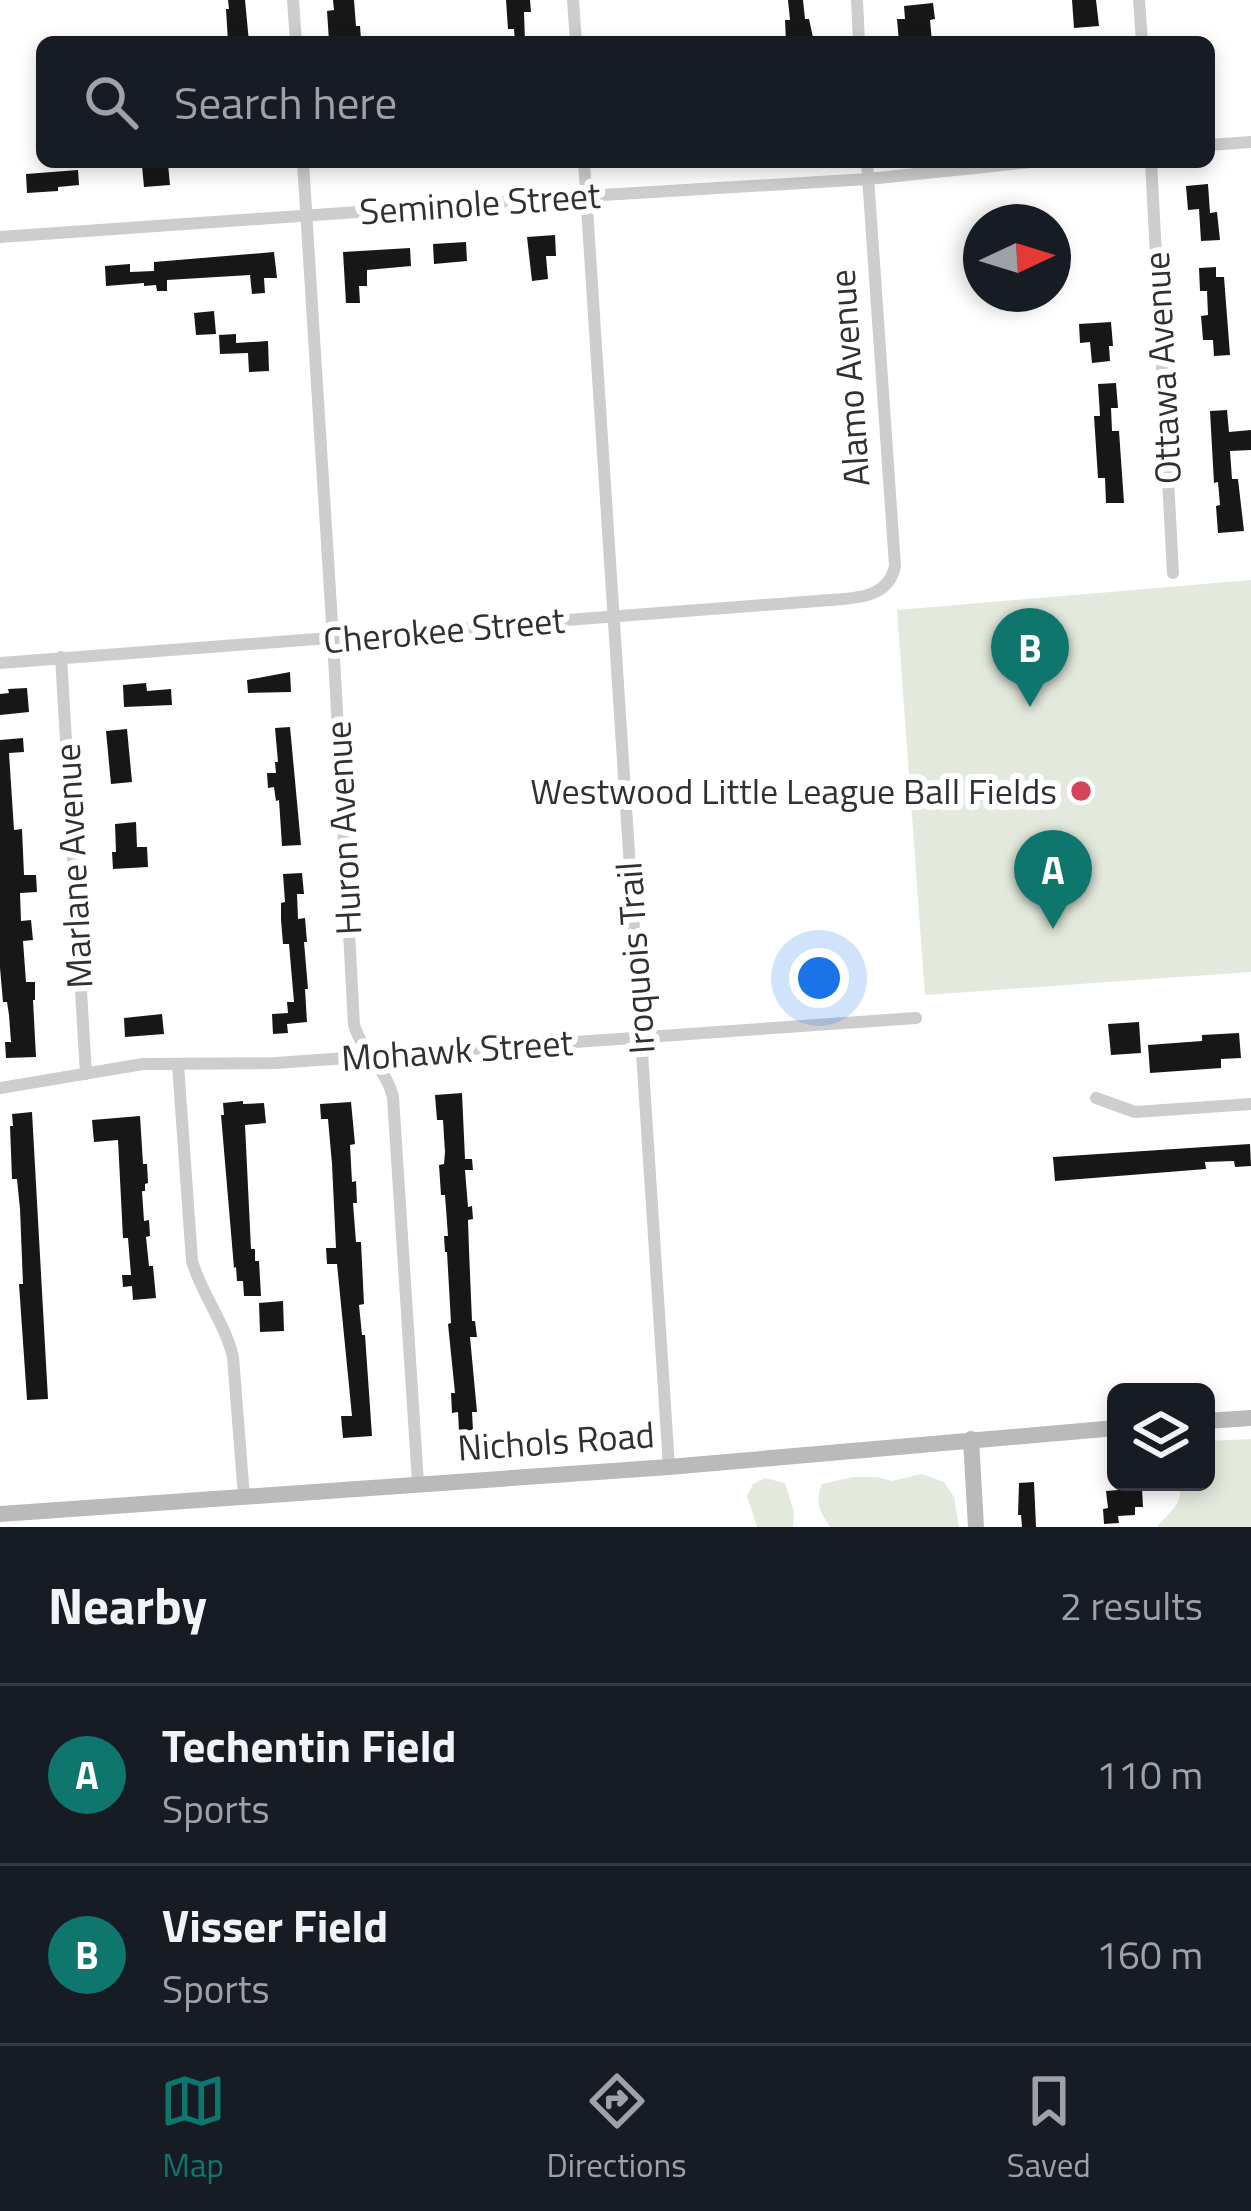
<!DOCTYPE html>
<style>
body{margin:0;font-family:"Titillium Web",sans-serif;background:#242831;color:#f1f3f6}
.controls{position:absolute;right:36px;bottom:36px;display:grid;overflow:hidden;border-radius:18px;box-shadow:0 6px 18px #0003}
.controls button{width:108px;height:108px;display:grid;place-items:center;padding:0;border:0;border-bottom:3px solid #363941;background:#171b24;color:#f1f3f6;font:60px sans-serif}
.compass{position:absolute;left:963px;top:204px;width:108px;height:108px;border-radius:50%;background:#171b24;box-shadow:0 6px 18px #0003;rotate:86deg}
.you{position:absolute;left:819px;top:978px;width:42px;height:42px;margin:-30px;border:9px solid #fff;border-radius:50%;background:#1a73e8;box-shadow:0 0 0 18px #1a73e833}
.badge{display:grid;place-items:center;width:78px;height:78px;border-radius:50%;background:#0f766e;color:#fff;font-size:39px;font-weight:700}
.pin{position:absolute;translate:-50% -99px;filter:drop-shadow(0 3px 6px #0008)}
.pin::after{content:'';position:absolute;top:63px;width:42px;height:36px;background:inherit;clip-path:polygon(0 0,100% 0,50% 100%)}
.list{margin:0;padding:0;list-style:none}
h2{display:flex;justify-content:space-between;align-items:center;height:156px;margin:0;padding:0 48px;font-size:51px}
h2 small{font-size:39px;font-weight:400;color:#9ea1a6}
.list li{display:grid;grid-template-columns:78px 1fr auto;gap:36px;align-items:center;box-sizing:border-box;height:180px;padding:0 48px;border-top:3px solid #363941}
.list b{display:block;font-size:45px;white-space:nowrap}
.list p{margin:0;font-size:39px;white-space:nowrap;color:#9ea1a6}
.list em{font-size:39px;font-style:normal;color:#9ea1a6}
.icon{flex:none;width:66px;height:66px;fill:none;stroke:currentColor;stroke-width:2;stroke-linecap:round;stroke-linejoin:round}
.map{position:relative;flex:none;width:1251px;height:1527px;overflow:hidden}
.search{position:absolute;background:#171b24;box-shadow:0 6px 18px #0003;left:36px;right:36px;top:36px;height:132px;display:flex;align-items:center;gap:30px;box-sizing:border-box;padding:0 42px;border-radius:18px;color:#9ea1a6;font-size:45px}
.sheet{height:516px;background:#171b24}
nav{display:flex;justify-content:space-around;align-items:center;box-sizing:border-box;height:168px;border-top:3px solid #363941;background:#171b24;font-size:33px;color:#9ea1a6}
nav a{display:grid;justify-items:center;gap:6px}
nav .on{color:#0f766e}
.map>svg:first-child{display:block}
.green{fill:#e4e9dd}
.building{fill:#171717}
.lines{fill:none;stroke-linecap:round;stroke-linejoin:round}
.street{stroke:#cdcdcd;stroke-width:12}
.secondary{stroke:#bababa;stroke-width:16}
.poi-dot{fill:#d64459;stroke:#fff;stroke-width:4.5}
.labels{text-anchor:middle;stroke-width:12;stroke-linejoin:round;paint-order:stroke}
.street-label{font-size:36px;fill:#303030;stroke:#fff}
.poi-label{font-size:36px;fill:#303030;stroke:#fff;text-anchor:end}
</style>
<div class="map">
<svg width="1251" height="1527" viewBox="0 0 1251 1527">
<rect width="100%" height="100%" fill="#fff"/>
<!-- green -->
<path class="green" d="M1251 580V972L925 995 897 610Z
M1251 1439V1527H1157C1169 1512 1187 1502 1177 1482H1206V1441Z
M922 1474 944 1482 954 1497 959 1527H830C820 1511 814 1502 822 1484L853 1477H877L892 1481Z
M765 1478 785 1483 794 1512 793 1527H757L747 1496 753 1484Z"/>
<!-- building -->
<path class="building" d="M228 0H245L249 42H228L226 9H229Z
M333 0H354L356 26H360L361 39 329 41 327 11 334 10Z
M506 0H530L531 12H524L525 42H515L514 29H508Z
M788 0H803L805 19H809L814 42H786L785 20H790Z
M1072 0H1096L1099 26 1074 28Z
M933 3 935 19 930 20 932 42H899L897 19H905L904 6Z
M168 164 170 185 144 187 142 166Z
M78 170 79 185 58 187V191L27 193 26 174Z
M1208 184 1210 213 1217 212 1220 240 1201 241 1199 209 1188 210 1186 186Z
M555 235 556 256H546L548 279 532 281 527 237Z
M466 242 467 261 434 264 433 244Z
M410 248 411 266 367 270V286H359L360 303H346L343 252Z
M274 252 277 278H264L265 293 252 294 250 275 167 280V291H157L156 285 144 286V283L106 286 105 266 130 264V272L154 271V262Z
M1216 267V277H1224L1230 355 1214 356 1213 340H1203L1201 316 1208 315 1207 291H1200L1199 268Z
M214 311 216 334 196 335 194 313Z
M1111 322 1113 346H1109L1110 361 1092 363 1090 342 1080 343 1079 324Z
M236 334V343L268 341 269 371 249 372 248 353 220 354 219 335Z
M1116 383 1118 408H1111L1112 431H1119L1124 503H1106L1105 478H1098L1094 416H1100L1098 384Z
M1227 410 1229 432 1251 430V450L1230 451 1232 479H1238L1244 531 1218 533 1216 506 1220 505 1218 482 1214 483 1210 411Z
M290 672 291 692 248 693 247 680Z
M146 683 147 691 171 689 172 705 124 707 123 685Z
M27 688 29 712 0 715V694L9 693 8 689Z
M290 727 301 845 282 846 279 800 276 801 274 787 268 788 267 773H276L275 762H278L275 728Z
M127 729 132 782 111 784 106 731Z
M23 738 24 752 9 753 14 830 22 829 24 875H36L37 892 20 893 21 921 31 920 33 940 23 941 26 982H35V1000H33L36 1057 6 1058 5 1042H11L9 1015 7 1002H3L0 968V740Z
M136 822 137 847H147L148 867 113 869 112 852H116L115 824Z
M302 873 304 894H297L298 919 305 918 307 942H304L308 989H305L307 1022 287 1024 288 1033 273 1034 272 1014 288 1013 287 1002H294L289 944H283L281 920V903L285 902 283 874Z
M162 1014 164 1034 125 1037 124 1018Z
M1139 1022 1141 1053 1111 1055 1108 1024Z
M1239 1033 1241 1058 1221 1059V1068L1150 1073 1148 1045 1202 1041V1035Z
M462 1093 465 1159H472L473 1170H465L468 1207 472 1206 473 1219 468 1220 469 1250 472 1321H475L477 1337H470L477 1412H472L473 1430 459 1431 458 1412 452 1413 451 1393H455L448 1324 451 1323 447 1252H445L444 1236H448L445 1195H441L439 1165 444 1164 445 1152 443 1120H437L435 1095Z
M243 1101V1104L264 1103 266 1123 245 1125 251 1249H255V1261H259L261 1296H244L243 1281H237L236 1267 234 1268 221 1115H224L223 1103Z
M351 1102 355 1144 350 1145 352 1182 356 1181 357 1203H353L356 1242H361L364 1304 359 1305 362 1335H365L372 1436 343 1438 341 1416H352L337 1264H327L326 1248H336L332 1164 328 1119H321L320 1104Z
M32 1112 48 1399 27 1400 19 1284H23L20 1209 17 1179H12L10 1126H13L12 1114Z
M140 1116 143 1164H147L148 1183 145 1184V1191H142L144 1221 149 1220 150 1236 146 1237 149 1266H153L156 1298 133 1300 132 1286 123 1287 122 1275H131L128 1238H123L118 1140 94 1142 92 1120Z
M1250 1144 1251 1166 1235 1167 1234 1161 1205 1162 1206 1169 1055 1181 1053 1157Z
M283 1301 284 1331 260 1332 259 1303Z
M1034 1482 1036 1527H1022L1021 1515H1018L1019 1483Z
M1142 1488 1143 1507H1135V1515L1118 1516 1119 1523 1104 1524 1103 1509 1108 1508 1106 1491Z"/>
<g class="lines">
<!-- street -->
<path class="street" d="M293 0 296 42
M573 0 576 42
M857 0 859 42
M1139 0 1142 42
M1209 145 1251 142
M303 162 333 639 354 1025C362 1052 386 1068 393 1097L418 1483
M584 162 669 1467
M1151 162 1173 573
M0 237 586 196 868 179 1031 162
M61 657 86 1074
M0 663 817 601C847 598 888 602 895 566L867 162
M178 1065 192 1261C202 1295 225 1323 233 1357L244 1497
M0 1088 143 1064 276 1063 916 1018
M1096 1098 1135 1112 1251 1104"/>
<!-- secondary -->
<path class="secondary" d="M1206 1421 1251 1418
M971 1439 976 1527
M0 1514 669 1467 1116 1428"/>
</g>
<!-- markers -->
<circle class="poi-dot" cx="1081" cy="791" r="12"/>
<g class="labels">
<!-- street labels -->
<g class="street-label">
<text transform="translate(480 203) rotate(-4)" y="13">Seminole Street</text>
<text transform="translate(1162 368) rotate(-93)" y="13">Ottawa Avenue</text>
<text transform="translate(849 378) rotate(-94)" y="13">Alamo Avenue</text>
<text transform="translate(444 630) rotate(-5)" y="13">Cherokee Street</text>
<text transform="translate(343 828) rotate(-93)" y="13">Huron Avenue</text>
<text transform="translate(73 866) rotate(-93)" y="13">Marlane Avenue</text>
<text transform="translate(635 958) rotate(-94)" y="13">Iroquois Trail</text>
<text transform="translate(457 1050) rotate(-4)" y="13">Mohawk Street</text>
<text transform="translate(556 1441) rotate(-4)" y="13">Nichols Road</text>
</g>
<!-- poi labels -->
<g class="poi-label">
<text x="1057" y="804">Westwood Little League Ball Fields</text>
</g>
</g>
</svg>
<div class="controls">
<button><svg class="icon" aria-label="layers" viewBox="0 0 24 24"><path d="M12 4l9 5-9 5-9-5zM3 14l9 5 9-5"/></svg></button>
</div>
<svg class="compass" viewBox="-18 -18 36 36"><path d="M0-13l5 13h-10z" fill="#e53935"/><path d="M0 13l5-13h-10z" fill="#9ea1a6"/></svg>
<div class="you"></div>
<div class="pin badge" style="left:1053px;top:929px">A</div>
<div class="pin badge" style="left:1030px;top:707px">B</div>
<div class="search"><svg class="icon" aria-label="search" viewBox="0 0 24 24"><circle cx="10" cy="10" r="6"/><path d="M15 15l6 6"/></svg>Search here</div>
</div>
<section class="sheet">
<h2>Nearby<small>2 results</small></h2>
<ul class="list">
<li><span class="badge">A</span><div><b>Techentin Field</b><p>Sports</p></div><em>110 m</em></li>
<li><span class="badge">B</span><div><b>Visser Field</b><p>Sports</p></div><em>160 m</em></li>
</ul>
</section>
<nav>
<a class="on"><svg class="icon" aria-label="map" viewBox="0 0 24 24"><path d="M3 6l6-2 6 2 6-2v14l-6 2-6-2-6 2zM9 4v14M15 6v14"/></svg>Map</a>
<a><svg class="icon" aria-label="directions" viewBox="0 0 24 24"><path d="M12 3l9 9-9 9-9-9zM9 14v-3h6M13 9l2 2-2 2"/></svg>Directions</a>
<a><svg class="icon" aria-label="saved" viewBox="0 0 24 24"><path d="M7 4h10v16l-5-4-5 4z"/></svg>Saved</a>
</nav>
